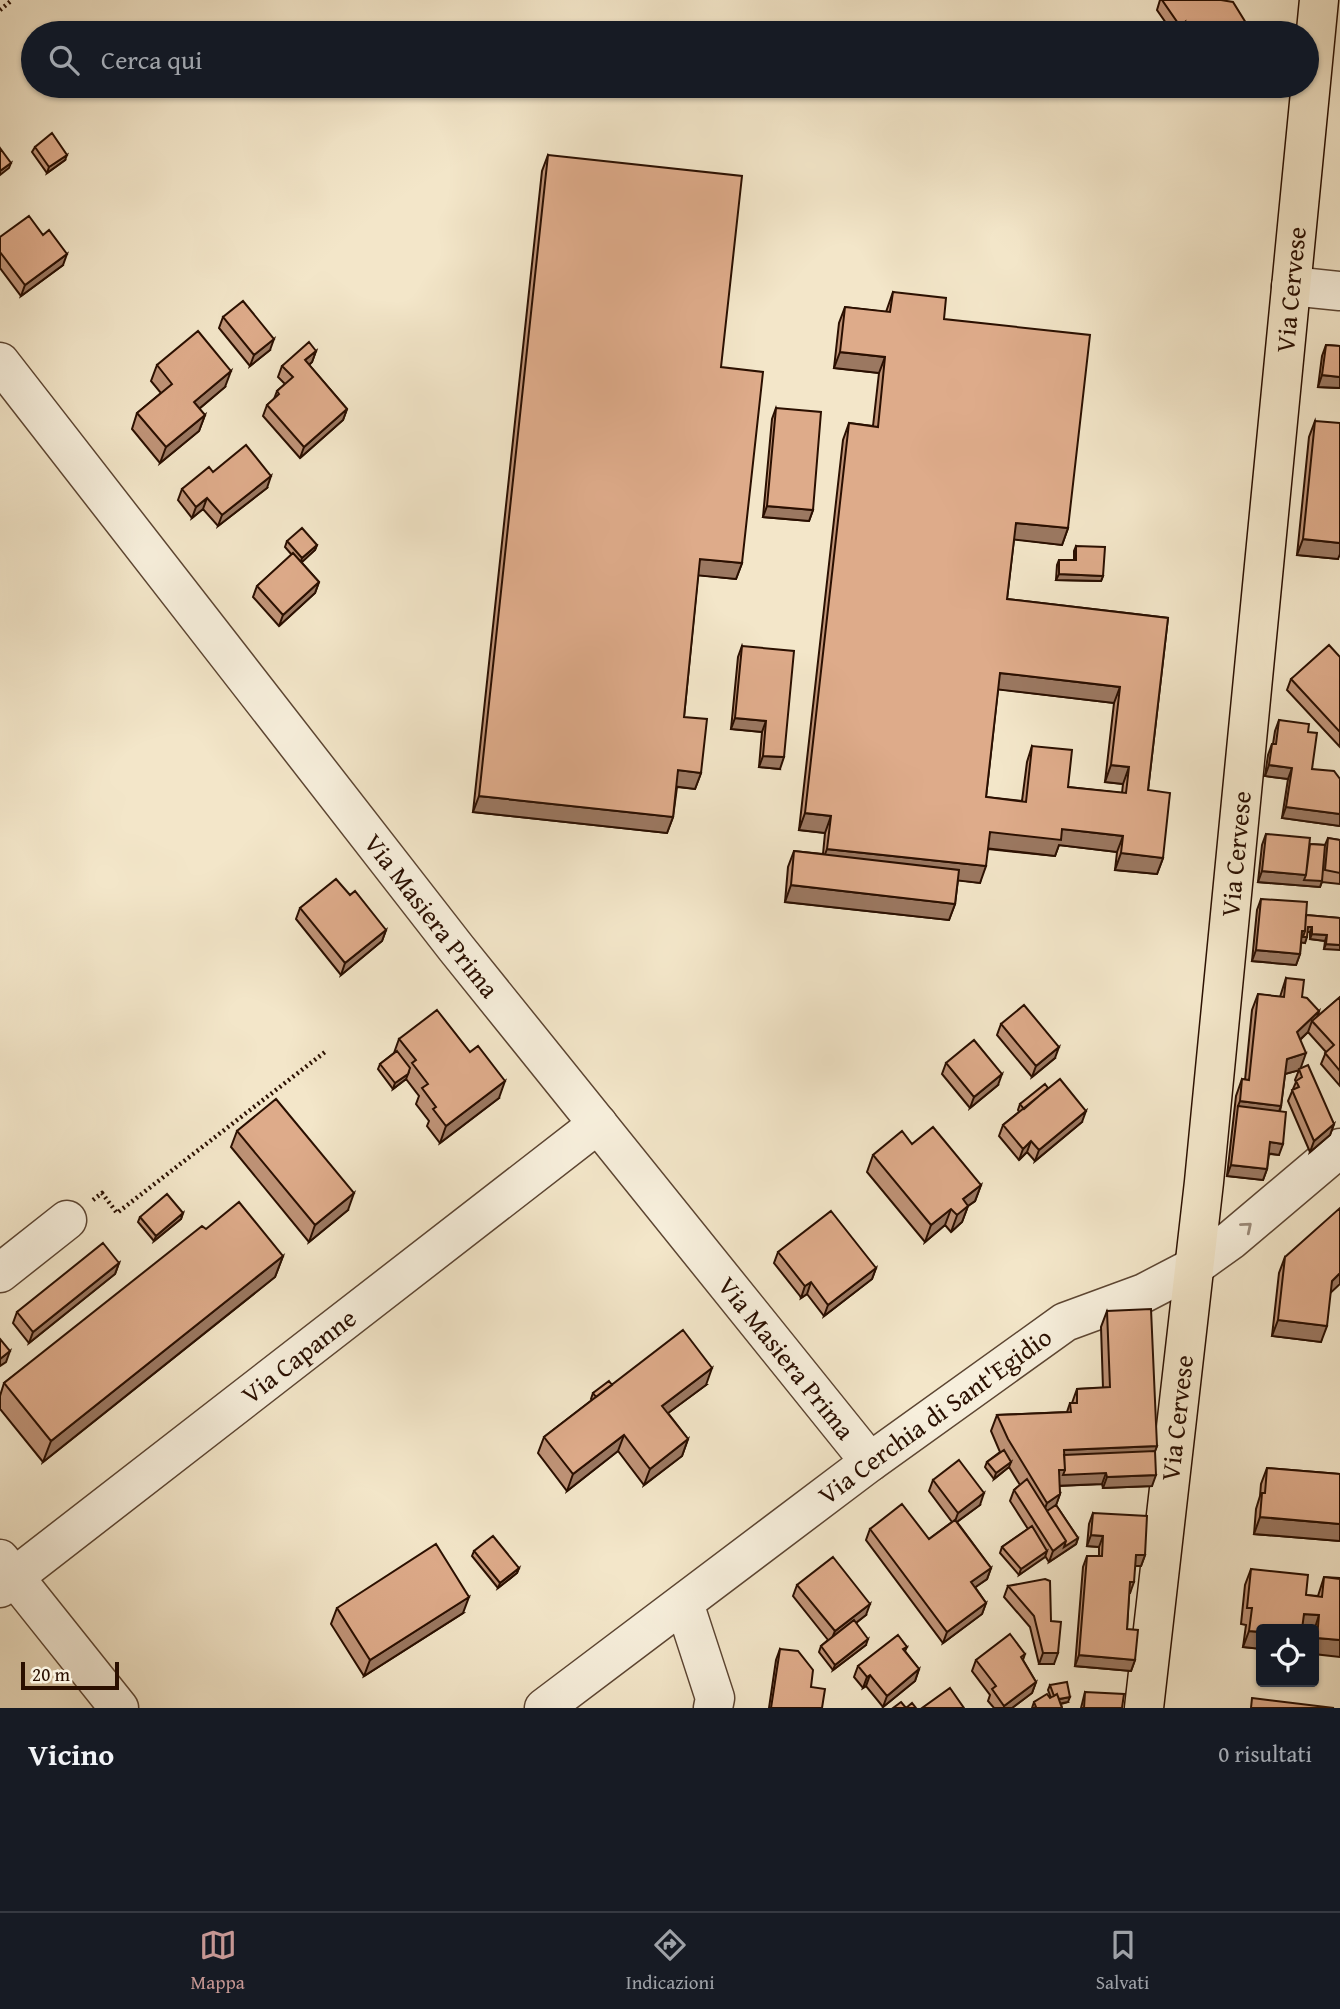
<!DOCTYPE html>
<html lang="it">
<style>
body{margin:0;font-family:"Gentium Book Plus",serif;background:#242831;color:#f1f3f6}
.controls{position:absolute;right:21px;bottom:21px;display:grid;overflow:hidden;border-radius:7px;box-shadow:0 2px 5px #0004}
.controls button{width:63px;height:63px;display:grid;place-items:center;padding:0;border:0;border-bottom:2px solid #363941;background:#171b24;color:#f1f3f6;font:35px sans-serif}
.scale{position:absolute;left:21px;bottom:18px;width:98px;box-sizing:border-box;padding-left:7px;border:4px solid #2a0f00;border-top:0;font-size:19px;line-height:24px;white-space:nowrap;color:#2a0f00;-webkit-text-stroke:5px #f7efdc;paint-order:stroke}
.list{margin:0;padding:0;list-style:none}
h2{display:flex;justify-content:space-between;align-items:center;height:91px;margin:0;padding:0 28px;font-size:30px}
h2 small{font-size:23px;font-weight:400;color:#9ea1a6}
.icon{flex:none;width:38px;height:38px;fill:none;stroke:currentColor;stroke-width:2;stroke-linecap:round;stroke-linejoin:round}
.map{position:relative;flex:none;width:1340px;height:1708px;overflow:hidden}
.search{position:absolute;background:#171b24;box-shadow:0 2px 5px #0004;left:21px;right:21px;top:21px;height:77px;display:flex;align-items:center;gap:18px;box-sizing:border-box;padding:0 24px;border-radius:38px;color:#9ea1a6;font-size:26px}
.sheet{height:203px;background:#171b24}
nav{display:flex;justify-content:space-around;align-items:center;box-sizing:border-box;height:98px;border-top:2px solid #363941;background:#171b24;font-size:19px;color:#9ea1a6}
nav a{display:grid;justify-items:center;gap:4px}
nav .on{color:#c59692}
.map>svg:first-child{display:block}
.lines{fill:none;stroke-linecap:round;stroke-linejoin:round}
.minor-casing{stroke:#5c4532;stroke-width:41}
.major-casing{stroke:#2a0f00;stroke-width:41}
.path{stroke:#2a0f00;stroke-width:4.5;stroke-dasharray:2 3.5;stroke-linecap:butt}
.minor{stroke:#f7efdc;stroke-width:38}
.major{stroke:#f3e6c9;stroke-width:38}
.wall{fill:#bf9377;stroke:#2a0f00;stroke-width:2;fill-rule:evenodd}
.shaded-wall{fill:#9b7861;stroke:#2a0f00;stroke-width:2}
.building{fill:#deab8a;stroke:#2a0f00;stroke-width:2;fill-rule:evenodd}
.oneway{stroke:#9b8a79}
.labels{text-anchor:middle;stroke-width:6;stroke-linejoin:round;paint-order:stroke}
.street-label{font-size:26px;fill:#2a0f00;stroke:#f7efdc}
</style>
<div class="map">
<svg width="1340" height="1708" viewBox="0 0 1340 1708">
<rect width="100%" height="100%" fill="#f3e6c9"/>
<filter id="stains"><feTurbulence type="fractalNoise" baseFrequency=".00286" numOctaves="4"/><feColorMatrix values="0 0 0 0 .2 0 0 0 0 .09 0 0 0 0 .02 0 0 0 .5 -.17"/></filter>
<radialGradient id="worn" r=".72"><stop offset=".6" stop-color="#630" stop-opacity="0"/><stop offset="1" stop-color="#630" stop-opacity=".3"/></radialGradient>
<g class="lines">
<defs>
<g id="minor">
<path d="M1291 286 1340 291"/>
<path id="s1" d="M0 362 456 948 870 1462"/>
<path d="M0 1273 67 1220"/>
<path d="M0 1559 119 1708"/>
<path id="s2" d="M0 1588 598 1124"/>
<path d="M684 1603 715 1698 713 1708"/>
<path id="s3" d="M544 1708 870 1462 1065 1322 1144 1293 1192 1268 1231 1240 1340 1148"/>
</g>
<g id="major">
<path id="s4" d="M1144 1708 1204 1182 1319 0"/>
</g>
</defs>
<!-- minor casing -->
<use href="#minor" class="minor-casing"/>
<!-- major casing -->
<use href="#major" class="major-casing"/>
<!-- path -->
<path class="path" d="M0 10 12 0
M93 1200 102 1193 117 1213 325 1052"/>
<!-- minor -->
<use href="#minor" class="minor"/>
<!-- major -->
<use href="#major" class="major"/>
</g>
<!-- wall -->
<path class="wall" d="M1160 0H1221L1244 33H1173L1157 10Z
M35 147 65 160 47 173 32 152Z
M548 155 721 367 742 563 736 579 698 575 684 717 701 773 695 789 677 787 673 817 667 833 473 812 542 171Z
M43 235 63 265 21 296 0 268V237Z
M893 292 944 319 1068 528 1062 545 1014 539 1007 599 1168 618 1148 790 1163 858 1157 874 1115 870 1117 852 1059 845 1055 856 988 849 980 883 958 880 955 904 949 920 785 902 788 867 794 851 823 854 825 833 799 830 843 440 849 423 873 426 879 373 834 368 839 323 845 307 886 312ZM998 689 1114 703 1105 782 1123 784 1122 793 1068 787 1032 746 1027 762 1022 801 986 797Z
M223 317 270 350 250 366 219 328Z
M1326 345 1340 346V388L1318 387 1322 356Z
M316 351 312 362 309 365 347 409 343 420 300 458 263 416 267 405 274 399 277 391 285 384 278 377 282 366Z
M157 365 225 387 199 409 205 415 199 431 160 463 132 429 137 413 161 393 151 381Z
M776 408 813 510 809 521 763 517 772 419Z
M1315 421 1338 559 1297 555 1309 437Z
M213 472 267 488 218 526 203 509 192 518 178 500 182 489Z
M287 541 317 545 315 550 301 562 319 582 315 593 279 626 253 597 257 586 292 555 285 547Z
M1076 546 1103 576 1101 581 1056 580 1057 565 1059 560H1074V551Z
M742 646 780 769 759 767 762 732 731 729 738 657Z
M1340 657V747L1287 690 1291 679Z
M1279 720 1308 732 1312 769 1340 779V826L1282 818 1288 779 1265 776 1268 755 1272 744H1273L1275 731Z
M1266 834 1310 844 1325 845 1328 838 1340 840V884L1322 882 1320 887 1258 882 1262 845Z
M350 895 386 930 382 941 341 975 296 919 300 908Z
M1261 899 1306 915 1340 918 1324 949 1325 941 1310 939V932H1307L1305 943 1301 942 1300 954 1296 965 1252 961 1257 910Z
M1286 978 1302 997 1319 1011 1317 1017 1340 997V1086L1321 1064 1326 1052 1308 1032 1300 1040 1301 1068 1334 1124 1330 1135 1310 1152 1288 1101 1296 1082 1295 1080 1299 1070 1285 1074 1281 1106 1280 1111 1279 1155 1269 1154 1267 1169 1263 1180 1227 1176 1236 1096 1242 1079 1245 1080 1252 1010 1258 994 1280 997Z
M1001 1024 1055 1058 1032 1077 997 1035Z
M399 1039 499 1098 440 1143 427 1126 429 1121 416 1104 419 1096 406 1079 393 1089 378 1069 380 1064 394 1053Z
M946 1063 998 1085 970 1108 942 1074Z
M1048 1089 1082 1122 1035 1161 1027 1152 1019 1160 999 1136 1003 1125 1019 1112 1018 1110 1020 1104Z
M237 1131 348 1210 309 1242 231 1147Z
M912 1144 981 1185 975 1201 968 1206 962 1222 951 1232 945 1225 925 1242 867 1172 873 1155Z
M183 1213 181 1219 154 1241 138 1222 140 1217Z
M206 1229 283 1256 275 1277 43 1462 0 1409V1396L4 1383Z
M778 1252 876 1268 872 1279 824 1316 807 1294 801 1298 800 1296 774 1263Z
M1285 1257 1330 1293 1321 1342 1272 1336 1279 1273Z
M119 1263 115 1274 29 1343 13 1323 17 1312Z
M1107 1311 1157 1446 1155 1451 1152 1486 1103 1488 1102 1484 1059 1486 1060 1494 1056 1505 1078 1538 1076 1544 1049 1562 1045 1556 1019 1575 1000 1553 1002 1547 1028 1529 1010 1501 1014 1490 1020 1485 1009 1467 994 1479 985 1467 987 1462 1000 1452 991 1431 997 1415 1067 1412 1070 1403H1072L1077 1389 1103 1388 1101 1327Z
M612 1385H706L668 1413 688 1439 682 1456 644 1485 618 1451 567 1491 538 1453 544 1437 592 1400 591 1399 593 1393Z
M1267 1468 1340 1474V1541L1254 1534 1256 1509 1260 1496 1261 1484Z
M933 1480 980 1505 957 1522 991 1568 987 1579 975 1587 986 1603 982 1614 943 1643 866 1540 870 1529 929 1539 952 1522 929 1491Z
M1093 1513 1145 1555 1141 1566H1135L1130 1593H1129L1127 1629 1135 1660 1131 1671 1075 1666 1083 1567 1087 1556H1099V1547L1087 1546 1089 1524Z
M474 1551 519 1568 517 1573 498 1588 472 1556Z
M1251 1569 1306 1595 1318 1596 1324 1577 1340 1578 1314 1654V1629H1261V1649L1243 1647 1246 1625 1241 1624 1245 1585Z
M797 1585 866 1615 856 1623 866 1645 833 1670 819 1652 821 1646 828 1640 793 1596Z
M1008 1586 1051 1621 1054 1664H1039L1030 1627 1004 1597Z
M337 1608 463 1613 364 1676 331 1624Z
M907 1647 905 1651 919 1669 915 1681 883 1707 866 1686 863 1688 854 1677 858 1666Z
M780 1649 811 1687 822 1708H769L776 1660Z
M1025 1654 1023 1660 1036 1682 1032 1693 1012 1708H994L988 1701 990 1695 972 1671 976 1660Z
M1050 1685 1068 1702 1061 1704 1062 1708H1032L1034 1702 1051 1698 1048 1690Z
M1085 1692 1122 1708H1081Z"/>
<!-- shaded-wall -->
<path class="shaded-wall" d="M1185 22 1181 33H1177L1180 26Z
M67 155 65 160 47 173 49 167Z
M11 163 9 168 0 175V171Z
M67 254 63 265 21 296 25 285Z
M274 339 270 350 250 366 254 355Z
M316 351 312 362 301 372 305 360Z
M840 352 885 357 879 373 834 368Z
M231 371 225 387 188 418 194 402Z
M1322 375 1340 377V388L1318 387Z
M347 409 343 420 300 458 304 447Z
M205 415 199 431 160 463 166 447Z
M271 476 267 488 218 526 222 515Z
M207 498 203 509 192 518 196 507Z
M767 506 813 510 809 521 763 517Z
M1016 523 1068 528 1062 545 1010 539Z
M1303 539 1340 543V554L1338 559 1297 555Z
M317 545 315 550 300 564 302 558Z
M700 559 742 563 736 579 694 575Z
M1059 574 1103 576 1101 581 1056 580Z
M319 582 315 593 279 626 283 615Z
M1000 673 1120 687 1114 703 994 689Z
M735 718 766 721 762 732 731 729Z
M763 756 784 757 780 769 759 767Z
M1111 765 1129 767 1123 784 1105 782Z
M1269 765 1292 768 1288 779 1265 776Z
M678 770 701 773 695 789 672 786Z
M479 796 673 817 667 833 473 812Z
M1286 807 1340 814V826L1282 818Z
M805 813 831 816 825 833 799 830Z
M1062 829 1123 836 1117 852 1059 845 1055 856 984 848 990 832Z
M827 849 986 866 980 883 821 865Z
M1121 853 1163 858 1157 874 1115 870Z
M1262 871 1306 875 1322 881 1320 887 1258 882Z
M791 885 955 904 949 920 785 902Z
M1308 927H1312L1310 932H1306Z
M386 930 382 941 341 975 345 963Z
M1302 931H1305L1307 937 1305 943 1298 942Z
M1312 934 1327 935 1325 941 1310 939Z
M1326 944 1340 945V950L1324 949Z
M1256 950 1300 954 1296 965 1252 961Z
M1319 1011 1315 1024 1312 1021 1308 1032 1291 1048 1297 1032Z
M1059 1047 1055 1058 1032 1077 1036 1066Z
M1306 1053 1300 1070 1281 1075 1287 1059Z
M408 1074 406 1079 393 1089 395 1083Z
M1002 1074 998 1085 970 1108 974 1097Z
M505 1081 499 1098 440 1143 446 1126Z
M1240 1101 1281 1106 1275 1122 1238 1106Z
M1086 1111 1082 1122 1035 1161 1039 1150Z
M1334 1124 1330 1135 1310 1152 1314 1141Z
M1031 1141 1027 1152 1019 1160 1023 1149Z
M1270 1142 1283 1144 1279 1155 1266 1153Z
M1231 1165 1267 1169 1263 1180 1227 1176Z
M981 1185 975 1201 968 1206 962 1222 951 1232 963 1199Z
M354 1193 348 1210 309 1242 315 1225Z
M951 1209 945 1225 925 1242 931 1225Z
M183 1213 181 1219 154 1241 156 1236Z
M283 1256 275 1277 43 1462 51 1441Z
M119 1263 115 1274 29 1343 33 1332Z
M876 1268 872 1279 824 1316 828 1305Z
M1340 1273V1284L1326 1297 1332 1281Z
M811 1282 807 1294 801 1298 805 1286Z
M1278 1320 1327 1326 1321 1342 1272 1336Z
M10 1351 6 1362 0 1366V1359Z
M712 1368 706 1385 656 1422 662 1406Z
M624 1435 618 1451 567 1491 573 1474Z
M688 1439 682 1456 644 1485 650 1469Z
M1157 1446 1151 1462 1062 1466 1064 1450Z
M1011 1462 1009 1467 994 1479 996 1473Z
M1059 1470H1065L1106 1473 1102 1484 1053 1486Z
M1156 1475 1152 1486 1103 1488 1107 1477Z
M984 1493 980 1505 954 1524 958 1513Z
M1060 1494 1054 1511 1043 1514 1047 1503Z
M1260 1517 1340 1524V1541L1254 1534Z
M1091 1535 1103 1536 1099 1547 1087 1546Z
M1078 1538 1076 1544 1049 1562 1053 1551 1066 1541Z
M1047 1551 1045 1557 1019 1575 1021 1569Z
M1136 1555H1145L1141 1566H1132Z
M519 1568 517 1573 498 1588 500 1583Z
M991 1568 987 1579 967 1593 971 1582Z
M1130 1582H1134L1130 1593H1126Z
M469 1597 463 1613 364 1676 370 1660Z
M986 1603 982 1614 943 1643 947 1632Z
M870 1604 866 1615 830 1643 835 1631Z
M1304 1614 1319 1615 1314 1631V1629H1298Z
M1249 1631 1261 1632V1649L1243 1647Z
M1317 1638 1340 1640V1657L1314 1654V1646Z
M868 1639 866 1645 833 1670 835 1665Z
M1043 1653H1058L1054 1664H1039Z
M1079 1655 1135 1660 1131 1671 1075 1666Z
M919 1669 915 1681 883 1707 887 1696Z
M870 1675 866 1686 863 1688 867 1677Z
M1036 1682 1032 1693 1012 1708H1004V1706Z
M1070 1697 1068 1702 1053 1705 1055 1700Z"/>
<!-- building -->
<path class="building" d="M1162 0H1221L1233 2 1246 23 1244 33H1183L1185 22 1180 26Z
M52 133 67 155 49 167 35 147Z
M0 148 11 163 0 171Z
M548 155 742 176 721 367 763 372 742 563 700 559 684 717 707 719 701 773 678 770 673 817 479 796Z
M29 216 43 235 49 230 67 254 25 285 0 252V237Z
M893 292 946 298 944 319 1090 335 1068 528 1016 523 1007 599 1168 618 1148 790 1170 793 1163 858 1121 853 1123 836 1062 829 1061 840 990 832 986 866 827 849 831 816 805 813 849 423 878 427 885 357 840 352 845 307 890 312ZM1000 673 1120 687 1111 765 1129 767 1126 793 1068 787 1072 750 1032 746 1026 802 986 797Z
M243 301 274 339 254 355 223 317Z
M198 331 231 371 194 402 205 415 166 447 137 413 172 384 157 365Z
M309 342 316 351 305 360 347 409 304 447 267 405 279 394 277 391 293 377 282 366Z
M1326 345 1340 346V377L1322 375Z
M776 408 821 412 813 510 767 506Z
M1315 421 1340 423V543L1303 539Z
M246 445 271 476 222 515 207 498 196 507 182 489 209 467 213 472Z
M302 528 317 545 302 558 287 541Z
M1076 546 1105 547 1103 576 1059 574V560H1076Z
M293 553 319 582 283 615 257 586Z
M1329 645 1340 657V732L1291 679Z
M742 646 794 651 784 757 763 756 766 721 735 718Z
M1279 720 1309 724 1308 732 1317 733 1312 769 1334 771 1340 779V814L1286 807 1292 768 1269 765 1272 744H1276Z
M1266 834 1310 838 1306 875 1262 871Z
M1328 838 1340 840V873L1325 870Z
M1310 844 1325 845 1322 881 1304 880 1306 875Z
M794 851 959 870 955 904 791 885Z
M336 879 350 895 355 891 386 930 345 963 300 908Z
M1261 899 1307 902 1305 931H1302L1300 954 1256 950Z
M1306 915 1340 918V945L1326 944 1327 935 1312 934V927H1308L1307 937H1303L1305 931Z
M1286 978 1304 980 1302 997 1307 998 1319 1011 1297 1032 1306 1053 1287 1059 1281 1106 1240 1101 1242 1079 1249 1080 1258 994 1284 997Z
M1340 997V1071L1325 1053 1334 1045 1312 1021Z
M1024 1005 1059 1047 1036 1066 1001 1024Z
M437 1010 470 1052 478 1046 505 1081 446 1126 433 1109 436 1107 422 1088 428 1084 412 1063 416 1060 399 1039Z
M974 1040 1002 1074 974 1097 946 1063Z
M397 1051 410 1068 408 1074 395 1083 380 1064Z
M1308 1065 1334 1124 1314 1141 1292 1090 1299 1087 1296 1081 1302 1077 1299 1069Z
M1060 1079 1086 1111 1039 1150 1031 1141 1023 1149 1003 1125Z
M1045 1084 1048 1088 1024 1109 1020 1104Z
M276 1099 354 1193 315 1225 237 1131Z
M1238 1106 1286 1112 1283 1144 1270 1142 1267 1169 1231 1165Z
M933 1127 981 1185 963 1199 968 1206 957 1215 951 1209 931 1225 873 1155 902 1131 912 1144Z
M167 1194 183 1213 156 1236 140 1217Z
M239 1202 283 1256 51 1441 4 1383 202 1226 206 1229Z
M1340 1208V1273L1332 1281 1327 1326 1278 1320 1285 1257Z
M831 1211 876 1268 828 1305 811 1282 805 1286 804 1285 778 1252Z
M103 1243 119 1263 33 1332 17 1312Z
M1151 1309 1157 1446 1064 1450 1065 1470H1059L1060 1494 1047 1503 1008 1439 997 1415 1071 1412 1070 1403H1077V1389L1110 1387 1107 1311Z
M683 1330 712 1368 662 1406 688 1439 650 1469 624 1435 573 1474 544 1437Z
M0 1339 10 1351 0 1359Z
M609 1381 612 1385 596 1397 593 1393Z
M1004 1450 1011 1462 996 1473 987 1462Z
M1155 1451 1156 1475 1107 1477 1106 1473 1063 1475 1065 1470 1064 1455Z
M959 1460 984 1493 958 1513 933 1480Z
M1267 1468 1340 1474V1524L1260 1517 1262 1493H1265Z
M1027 1479 1066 1541 1053 1551 1014 1490Z
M902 1504 929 1539 955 1520 991 1568 971 1582 986 1603 947 1632 870 1529Z
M1056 1505 1078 1538 1064 1547 1066 1541 1047 1511Z
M1093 1513 1147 1516 1145 1555H1136L1134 1582H1130L1127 1629 1138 1630 1135 1660 1079 1655 1087 1556H1102L1103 1536 1091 1535Z
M1032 1526 1047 1551 1021 1569 1002 1547Z
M493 1536 519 1568 500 1583 474 1551Z
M436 1544 469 1597 370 1660 337 1608Z
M833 1557 870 1604 835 1631 797 1585Z
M1251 1569 1308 1575 1306 1595 1322 1597 1324 1577 1340 1579V1640L1317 1638 1319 1615 1304 1614 1302 1629H1261V1632L1249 1631 1252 1608H1247Z
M1045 1579 1050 1581 1051 1621 1061 1622 1058 1653H1043L1034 1616 1008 1586Z
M854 1620 868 1639 835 1665 821 1646Z
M1010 1634 1025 1654 1021 1657 1036 1682 1004 1706 992 1689 996 1686 976 1660Z
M898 1635 907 1647 903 1649 919 1669 887 1696 870 1675 867 1677 858 1666Z
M780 1649 798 1651 813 1670 811 1687 825 1689 822 1708H771Z
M1067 1682 1070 1697 1059 1699 1057 1694 1054 1696 1050 1685Z
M950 1688 964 1708H922Z
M1085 1692 1124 1694 1122 1708H1084Z
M1047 1694 1050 1698 1057 1694 1062 1708H1034L1036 1707 1034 1702Z
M1252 1698 1334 1708H1251Z
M901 1702 906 1708 912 1703 916 1708H893Z"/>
<!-- one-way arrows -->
<defs><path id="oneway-chevron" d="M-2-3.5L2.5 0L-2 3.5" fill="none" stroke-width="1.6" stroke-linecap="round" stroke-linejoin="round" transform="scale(1.75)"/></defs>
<use class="oneway" href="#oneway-chevron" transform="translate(1247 1227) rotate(-40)"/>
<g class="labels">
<!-- street labels -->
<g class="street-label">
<text dy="9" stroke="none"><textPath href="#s4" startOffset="1426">Via Cervese</textPath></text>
<text dy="9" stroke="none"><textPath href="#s4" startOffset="859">Via Cervese</textPath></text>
<text dy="9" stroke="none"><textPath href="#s1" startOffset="702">Via Masiera Prima</textPath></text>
<text dy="9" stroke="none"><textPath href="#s2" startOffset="378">Via Capanne</textPath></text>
<text dy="9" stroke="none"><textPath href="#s1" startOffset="1269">Via Masiera Prima</textPath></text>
<text dy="9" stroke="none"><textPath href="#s3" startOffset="488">Via Cerchia di Sant'Egidio</textPath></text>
<text dy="9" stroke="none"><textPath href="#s4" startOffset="292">Via Cervese</textPath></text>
</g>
</g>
<rect width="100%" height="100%" filter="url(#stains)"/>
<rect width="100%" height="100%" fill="url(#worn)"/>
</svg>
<div class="controls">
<button><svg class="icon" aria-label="locate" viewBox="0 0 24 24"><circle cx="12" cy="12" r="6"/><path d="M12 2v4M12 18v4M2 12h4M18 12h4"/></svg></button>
</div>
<div class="scale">20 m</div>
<div class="search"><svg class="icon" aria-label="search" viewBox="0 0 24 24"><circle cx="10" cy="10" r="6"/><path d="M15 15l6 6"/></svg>Cerca qui</div>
</div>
<section class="sheet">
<h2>Vicino<small>0 risultati</small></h2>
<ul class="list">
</ul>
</section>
<nav>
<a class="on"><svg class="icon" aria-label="map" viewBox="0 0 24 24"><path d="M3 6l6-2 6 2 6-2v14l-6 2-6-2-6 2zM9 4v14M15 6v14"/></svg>Mappa</a>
<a><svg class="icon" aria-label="directions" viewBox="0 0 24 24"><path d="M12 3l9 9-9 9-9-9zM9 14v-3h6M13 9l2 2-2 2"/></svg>Indicazioni</a>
<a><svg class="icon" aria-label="saved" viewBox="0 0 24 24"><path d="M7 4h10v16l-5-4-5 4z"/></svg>Salvati</a>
</nav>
